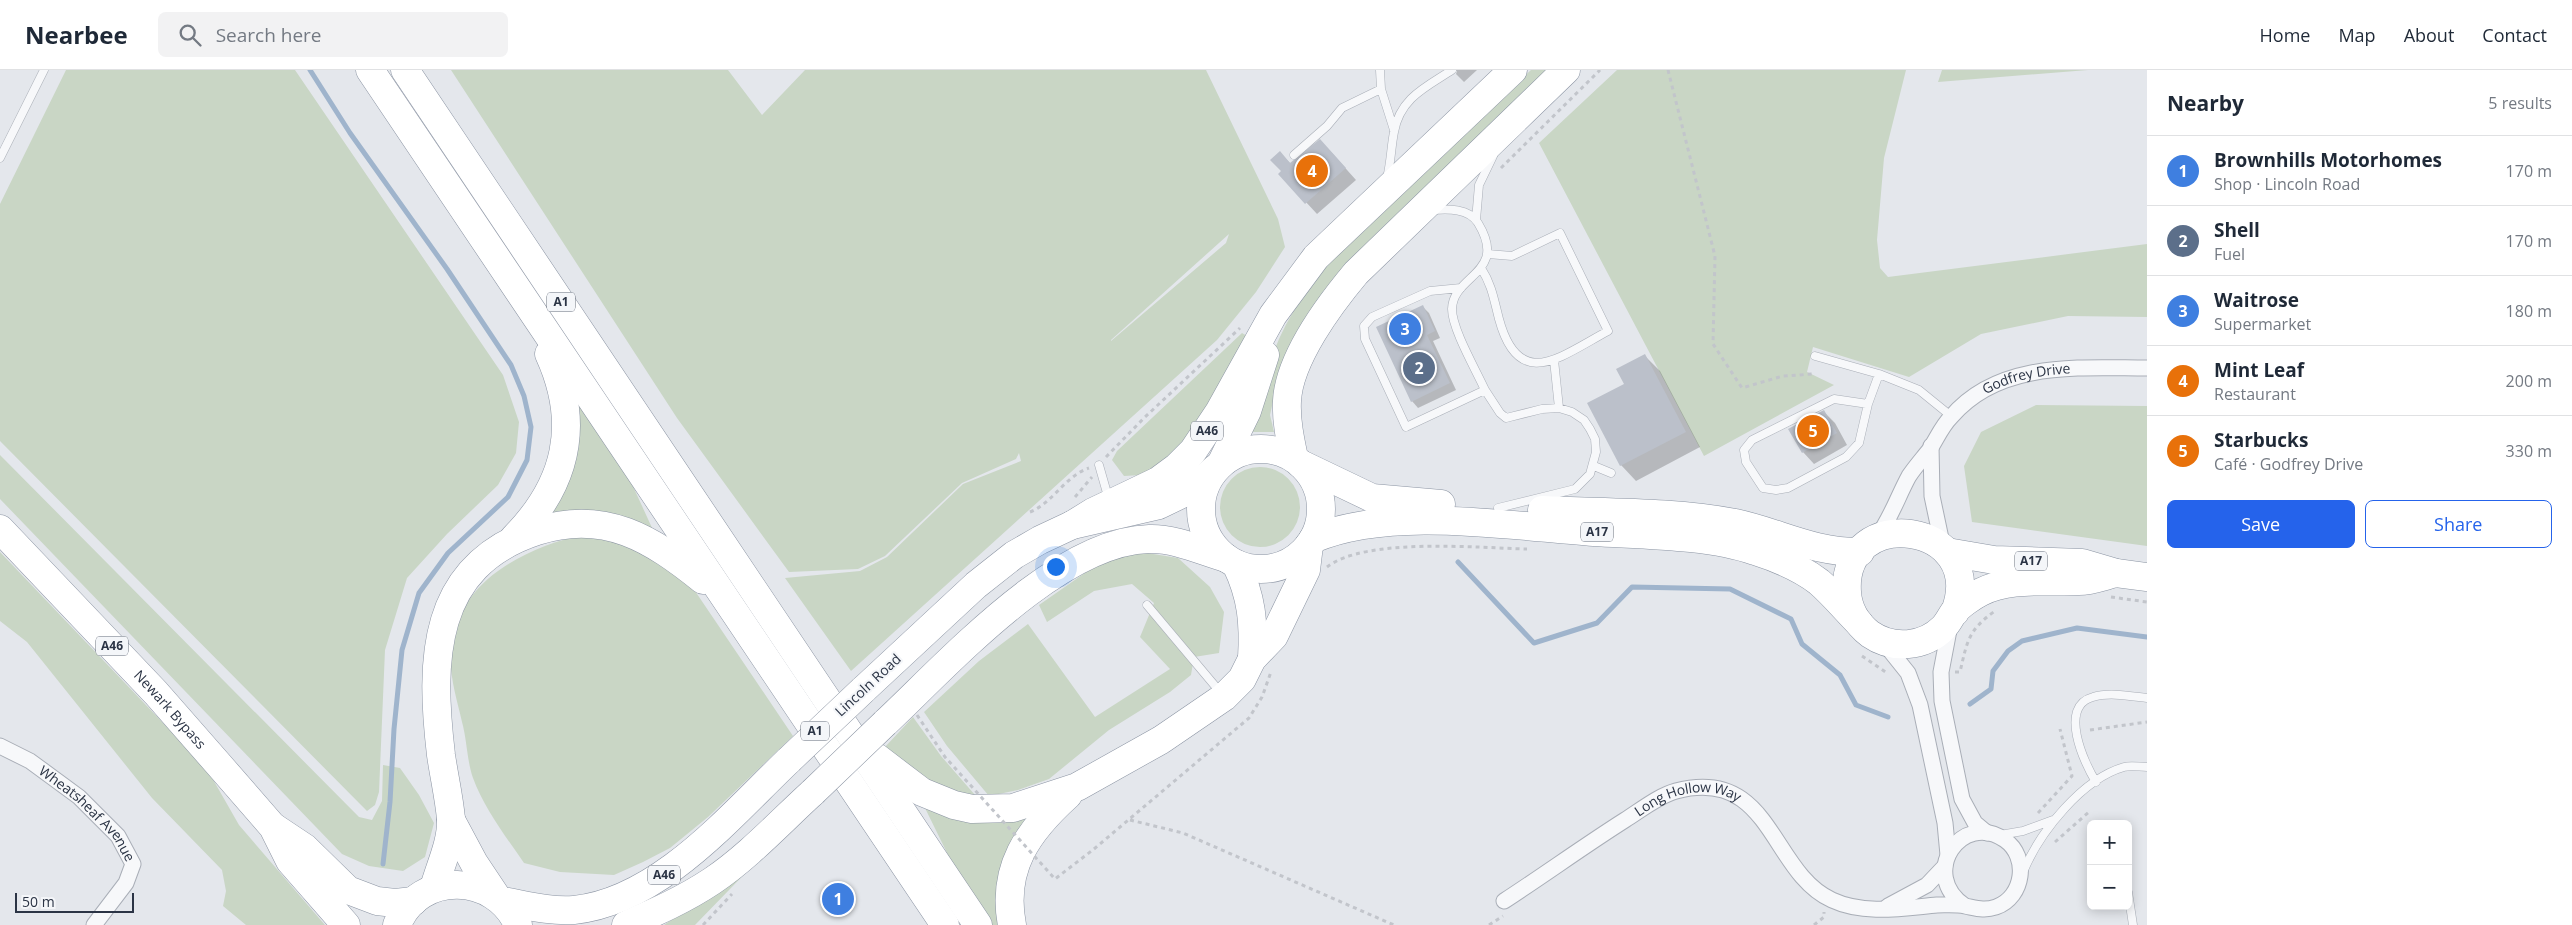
<!DOCTYPE html>
<meta charset="utf-8">
<style>
body{margin:0;font-family:"Open Sans",sans-serif;background:#f2f2f3;color:#1f2937}
.controls{position:absolute;right:15px;bottom:15px;display:grid;overflow:hidden;border-radius:8px;box-shadow:0 2px 12px #0003}
.controls button{width:45px;height:45px;display:grid;place-items:center;padding:0;border:0;border-bottom:1px solid #e0e1e3;background:#fff;color:#1f2937;font:25px sans-serif}
.scale{position:absolute;left:15px;bottom:12px;width:119px;box-sizing:border-box;padding-left:5px;border:2px solid #2b3445;border-top:0;font-size:14px;line-height:18px;white-space:nowrap;color:#2b3445;-webkit-text-stroke:4px #f4f6f9;paint-order:stroke}
.you{position:absolute;left:1055px;top:496px;width:18px;height:18px;margin:-12px;border:4px solid #fff;border-radius:50%;background:#1a73e8;box-shadow:0 0 0 8px #1a73e833}
.badge{display:grid;place-items:center;width:32px;height:32px;border-radius:50%;background:#2563eb;color:#fff;font-size:16px;font-weight:700}
.pin{position:absolute;translate:-50% -50%;border:2px solid #fff;box-shadow:0 1px 5px #0006}
.list{margin:0;padding:0;list-style:none}
h2{display:flex;justify-content:space-between;align-items:center;height:65px;margin:0;padding:0 20px;font-size:21px}
h2 small{font-size:16px;font-weight:400;color:#747a83}
.list li{display:grid;grid-template-columns:32px 1fr auto;gap:15px;align-items:center;box-sizing:border-box;height:70px;padding:0 20px;border-top:1px solid #e0e1e3}
.list b{display:block;font-size:19px;white-space:nowrap}
.list p{margin:0;font-size:16px;white-space:nowrap;color:#747a83}
.list em{font-size:16px;font-style:normal;color:#747a83}
.actions{display:flex;gap:10px;padding:15px 20px}
.actions a{flex:1;padding:11px 0;border:1px solid #2563eb;border-radius:8px;text-align:center;font-size:18px;color:#2563eb}
.actions .main{background:#2563eb;color:#fff}
.icon{flex:none;width:28px;height:28px;fill:none;stroke:currentColor;stroke-width:2;stroke-linecap:round;stroke-linejoin:round}
.map{position:relative;flex:none;width:2147px;height:855px;overflow:hidden}
header{display:flex;align-items:center;gap:30px;box-sizing:border-box;height:70px;padding:0 25px;background:#fff;border-bottom:1px solid #e0e1e3}
header strong{font-size:24px}
nav{display:flex;gap:28px;margin-inline-start:auto;font-size:18px}
.search{width:350px;height:45px;background:#f2f2f3;display:flex;align-items:center;gap:12px;box-sizing:border-box;padding:0 18px;border-radius:8px;color:#747a83;font-size:19px}
main{display:flex}
aside{flex:1;background:#fff}
.map>svg:first-child{display:block}
.green{fill:#c9d6c5;fill-rule:evenodd}
.shadow{fill:#0003}
.lines{fill:none;stroke-linecap:round;stroke-linejoin:round}
.stream{stroke:#9fb4cc;stroke-width:5}
.building{fill:#bbc0ca}
.lane-casing{stroke:#a9aeb7;stroke-width:9}
.street-casing{stroke:#a9aeb7;stroke-width:17}
.highway-casing{stroke:#8b94a3;stroke-width:29}
.path{stroke:#c2c5cb;stroke-width:3;stroke-dasharray:4 4;stroke-linecap:butt}
.lane{stroke:#f7f8fa;stroke-width:8}
.street{stroke:#f7f8fa;stroke-width:15}
.highway{stroke:#fff;stroke-width:28}
.highway-bridge-casing{stroke:#8b94a3;stroke-width:29;stroke-linecap:butt}
.path-bridge{stroke:#c2c5cb;stroke-width:3;stroke-dasharray:4 4;stroke-linecap:butt}
.highway-bridge{stroke:#fff;stroke-width:28}
.labels{text-anchor:middle;stroke-width:4;stroke-linejoin:round;paint-order:stroke}
.shield{fill:#f4f6f9;stroke:#676e7b;stroke-width:1}
.shield-label{font-size:12px;font-weight:bold;fill:#2b3445}
.street-label{font-size:14px;fill:#2b3445;stroke:#f4f6f9}
</style>
<header>
<strong>Nearbee</strong>
<div class="search"><svg class="icon" aria-label="search" viewBox="0 0 24 24"><circle cx="10" cy="10" r="6"/><path d="M15 15l6 6"/></svg>Search here</div>
<nav><a>Home</a><a>Map</a><a>About</a><a>Contact</a></nav>
</header>
<main>
<div class="map">
<svg width="2147" height="855" viewBox="0 0 2147 855">
<rect width="100%" height="100%" fill="#e4e7ec"/>
<!-- green -->
<path class="green" d="M66 0H295L503 305 519 352 516 383 498 415 447 464 407 508 385 580 379 722 375 735 367 741 0 371V134Z
M451 0H728L762 45 805 0H1206L1278 149 1285 177 1256 222 1217 270 851 601 785 508 860 501 887 487 963 414 1021 391 1019 383 1016 389 962 413 885 486 858 499 789 502 677 348ZM1229 164 1226 173 1111 271V270Z
M1531 0H1551L1381 159 1346 196 1279 304 1270 345 1274 362H1249C1258 335 1264 307 1274 281 1289 242 1314 209 1341 179Z
M1617 0H1906L1884 88 1877 170 1880 198 1888 207 2147 174V247L2068 246 1981 264 1909 307 1813 277 1807 302 1834 315 1704 386 1539 73Z
M1942 0H2088L1938 12Z
M1242 263 1252 269 1181 383 1141 405 1124 406 1112 390 1117 381Z
M573 323 626 401 653 460 537 454Z
M2036 335 2147 336V476L1972 452 1964 396 1981 362Z
M0 385 359 747 372 750 382 731 383 695 400 698 419 725 434 753 425 787 403 801 369 796 342 784 0 429Z
M1220 437a40 40 0 1 1 80 0a40 40 0 1 1-80 0Z
M585 464 629 471 693 518 793 666 708 747 670 778 643 792 614 805 560 802 524 793C506 767 484 738 473 708 467 691 467 670 462 652 457 629 449 606 451 582 455 511 525 478 585 464Z
M0 482 207 699 239 755 325 855H246L223 836 226 821 222 800 152 728 27 572 0 551Z
M1141 482 1178 488 1210 517 1224 542 1219 583 1194 587 1191 605 1170 622 1109 660 1049 709 1018 720 989 726 947 676 924 642 979 591 1028 554 1095 647 1170 599 1140 567 1154 533 1132 514 1094 521 1047 552 1039 535 1102 491Z
M913 647 941 686 975 725C939 728 910 698 885 677Z
M925 738 1032 741 1005 855H992L951 791Z
M763 785 695 855H664Z"/>
<!-- shadow -->
<path class="shadow" d="M1452 0H1477L1464 12 1456 4 1457 1Z
M1331 82 1356 110 1317 144 1280 104 1282 102 1280 83 1291 94Z
M1422 236 1429 243 1440 268 1433 271 1456 320 1418 338 1412 331Z
M1645 286 1660 301 1700 377 1636 411 1621 395 1589 334 1626 315Z
M1824 342 1835 353 1847 375 1814 394 1803 382Z"/>
<g class="lines">
<!-- stream -->
<path class="stream" d="M310 0 350 63 447 199 511 295 524 326 531 357 527 390 508 427 448 483 419 523 402 580 394 659 390 732 383 794
M1458 492 1534 573 1597 553 1632 517 1730 519 1791 549 1802 574 1840 605 1856 635 1888 647
M1970 634 1991 619 1993 601 2008 581 2022 571 2077 558 2147 567"/>
</g>
<!-- building -->
<path class="building" d="M1320 69 1346 98 1305 134 1278 104 1281 101 1270 90 1280 81 1290 93Z
M1423 235 1435 261 1427 265 1450 313 1411 332 1376 257Z
M1645 284 1686 362 1620 396 1587 333 1624 314 1616 299Z
M1824 340 1837 363 1802 383 1788 359Z"/>
<g class="lines">
<defs>
<path id="lane" d="M1380 0 1381 19 1394 60
M1294 85 1327 56 1342 38 1381 19
M0 88 44 0
M1387 108C1391 92 1391 77 1394 62 1400 28 1426 17 1452 0
M1433 140C1448 139 1469 138 1478 153 1509 204 1453 204 1452 239 1452 259 1476 300 1485 320
M1476 150 1479 115 1493 86
M1481 198C1492 215 1494 230 1499 249 1519 323 1561 286 1608 261L1560 163 1512 186 1488 184
M1461 218 1430 221 1372 247 1364 256 1365 269 1406 357 1485 320 1500 343 1506 348 1542 339 1559 338 1572 342 1584 350 1590 359 1595 369 1596 382 1590 404 1575 419 1498 438
M1815 286 1879 304 1919 320 1951 346
M1554 290 1559 338
M1868 334 1834 329 1752 370 1744 380 1746 392 1763 418 1776 420 1788 418 1846 387 1859 373 1868 334 1879 304
M1099 395 1109 430
M1594 396 1611 403
M1147 535 1221 623
M2096 712C2084 693 2058 636 2093 627 2109 622 2130 626 2147 628
M2000 765 2023 761 2053 750
M2024 800C2040 762 2082 709 2124 697 2131 695 2140 697 2147 697
M2128 822 2133 855"/>
<g id="street">
<path d="M1931 376 1932 426 1943 478"/>
<path id="s1" d="M1877 467C1891 448 1898 426 1909 406 1915 397 1923 388 1930 379 1937 368 1942 356 1951 347 1999 290 2080 298 2147 298"/>
<path d="M1950 555 1941 602 1942 631 1962 729 1975 753 1987 763"/>
<path d="M1884 573 1908 603 1920 635 1945 753 1948 785"/>
<path id="s2" d="M0 676 30 691 79 727 118 766 133 794 126 813 94 855"/>
<path id="s3" d="M1504 831C1544 805 1584 776 1625 750 1641 740 1658 726 1676 721 1772 696 1770 802 1832 830 1864 845 1903 838 1937 835 1946 835 1956 834 1965 836 1976 838 1984 841 1996 837 2024 827 2029 787 2005 770 1962 740 1918 804 1965 836"/>
<path d="M1888 836 1927 815 1945 796"/>
</g>
<g id="highway">
<path d="M370 0 945 855"/>
<path d="M405 0 978 855"/>
<circle cx="1261" cy="439" r="60"/>
<path d="M1294 388C1290 369 1286 350 1287 331 1289 289 1330 234 1356 203L1566 0"/>
<path d="M1222 392 1247 341 1265 285"/>
<path d="M1301 394 1372 428 1441 434"/>
<path d="M1542 440C1606 443 1672 441 1735 453 1781 463 1811 482 1860 482"/>
<path d="M1072 455 1093 442 1158 411 1177 397 1193 381 1219 342 1273 245 1316 187 1513 0"/>
<path id="s4" d="M0 459 156 623 220 696 273 757 290 791 346 855"/>
<path d="M514 468C567 414 581 354 549 284"/>
<path d="M1313 469C1390 436 1510 456 1594 462 1643 465 1709 465 1755 481 1777 488 1801 498 1819 512 1833 524 1846 540 1859 553"/>
<path d="M1947 482 1994 490 2082 493 2116 503 2147 507"/>
<path d="M1236 494C1252 527 1254 553 1252 589"/>
<path d="M1955 542C1989 451 1841 432 1847 522 1848 539 1857 554 1870 564 1893 580 1924 577 1943 558 1948 553 1950 548 1954 542 1960 535 1973 526 1981 522 2010 507 2047 513 2079 511 2091 511 2104 506 2116 503"/>
<path d="M863 620 976 515 1014 485 1040 470 1072 455 1159 435 1192 419 1216 398"/>
<path d="M885 653C949 593 1058 471 1149 469 1175 468 1202 481 1226 488"/>
<path d="M876 687 922 722 954 735 972 739 1013 738 1077 717 1161 670 1224 627 1242 609 1252 589 1274 566 1306 500 1309 475"/>
<path d="M451 750 474 793 496 826"/>
<path d="M275 758 305 778 348 820 377 831 395 833 414 831"/>
<path d="M434 818C440 796 452 772 451 749 449 727 444 706 441 685 430 591 430 496 537 461 605 439 652 469 703 510"/>
<path d="M502 831C525 835 550 842 574 840 660 831 730 746 789 690"/>
<path d="M397 855C419 800 496 803 518 855"/>
<path d="M626 855C656 842 685 829 712 811 749 786 780 752 813 722"/>
<path d="M1012 855C1001 798 1028 761 1068 725"/>
</g>
</defs>
<!-- lane casing -->
<use href="#lane" class="lane-casing"/>
<!-- street casing -->
<use href="#street" class="street-casing"/>
<!-- highway casing -->
<use href="#highway" class="highway-casing"/>
<!-- path -->
<path class="path" d="M1668 0 1715 186 1713 274 1742 318 1783 306 1813 304
M1501 98 1600 0
M1106 387 1144 348 1240 258
M1075 427 1092 407
M1030 442C1053 433 1065 406 1089 398
M1327 497C1365 467 1479 478 1527 479
M2111 527 2147 532
M1862 586 1887 603
M1955 602H1960C1967 572 1968 560 1995 541
M2090 660 2147 652
M2038 743 2072 706 2060 659
M1130 750 1183 763 1394 855
M2055 772 2090 741
M1094 779 1249 648 1262 627 1271 602
M703 855 732 824
M1489 855 1503 846
M1814 855 1824 847V842"/>
<!-- lane -->
<use href="#lane" class="lane"/>
<!-- street -->
<use href="#street" class="street"/>
<!-- highway -->
<use href="#highway" class="highway"/>
<defs>
<path id="highway-bridge" d="M789 690 863 620
M813 722 885 653"/>
</defs>
<!-- highway-bridge casing -->
<use href="#highway-bridge" class="highway-bridge-casing"/>
<!-- path-bridge -->
<path class="path-bridge" d="M917 645 945 687 1055 809 1094 779"/>
<!-- highway-bridge -->
<use href="#highway-bridge" class="highway-bridge"/>
</g>
<g class="labels">
<!-- shield labels -->
<g class="shield">
<rect x="547" y="222.5" width="28" height="19" rx="4"/>
<rect x="1191" y="351.5" width="32" height="19" rx="4"/>
<rect x="1581" y="452.5" width="32" height="19" rx="4"/>
<rect x="2015" y="481.5" width="32" height="19" rx="4"/>
<rect x="96" y="566.5" width="32" height="19" rx="4"/>
<rect x="801" y="651.5" width="28" height="19" rx="4"/>
<rect x="648" y="795.5" width="32" height="19" rx="4"/>
</g>
<g class="shield-label">
<text x="561" y="236">A1</text>
<text x="1207" y="365">A46</text>
<text x="1597" y="466">A17</text>
<text x="2031" y="495">A17</text>
<text x="112" y="580">A46</text>
<text x="815" y="665">A1</text>
<text x="664" y="809">A46</text>
</g>
<!-- street labels -->
<g class="street-label">
<text dy="5" stroke="none"><textPath href="#s1" startOffset="229">Godfrey Drive</textPath></text>
<text transform="translate(868 615) rotate(-43)" y="5">Lincoln Road</text>
<text dy="5" stroke="none"><textPath href="#s4" startOffset="248">Newark Bypass</textPath></text>
<text dy="5" stroke="none"><textPath href="#s3" startOffset="215">Long Hollow Way</textPath></text>
<text dy="5" stroke="none"><textPath href="#s2" startOffset="112">Wheatsheaf Avenue</textPath></text>
</g>
</g>
</svg>
<div class="controls">
<button>+</button>
<button>−</button>
</div>
<div class="scale">50 m</div>
<div class="you"></div>
<div class="pin badge" style="left:838px;top:829px;background:#3f7fe0">1</div>
<div class="pin badge" style="left:1419px;top:298px;background:#5c6f8a">2</div>
<div class="pin badge" style="left:1405px;top:259px;background:#3f7fe0">3</div>
<div class="pin badge" style="left:1312px;top:101px;background:#e8710a">4</div>
<div class="pin badge" style="left:1813px;top:361px;background:#e8710a">5</div>
</div>
<aside>
<h2>Nearby<small>5 results</small></h2>
<ul class="list">
<li><span class="badge" style="background:#3f7fe0">1</span><div><b>Brownhills Motorhomes</b><p>Shop · Lincoln Road</p></div><em>170 m</em></li>
<li><span class="badge" style="background:#5c6f8a">2</span><div><b>Shell</b><p>Fuel</p></div><em>170 m</em></li>
<li><span class="badge" style="background:#3f7fe0">3</span><div><b>Waitrose</b><p>Supermarket</p></div><em>180 m</em></li>
<li><span class="badge" style="background:#e8710a">4</span><div><b>Mint Leaf</b><p>Restaurant</p></div><em>200 m</em></li>
<li><span class="badge" style="background:#e8710a">5</span><div><b>Starbucks</b><p>Café · Godfrey Drive</p></div><em>330 m</em></li>
</ul>
<div class="actions"><a class="main">Save</a><a>Share</a></div>
</aside>
</main>
